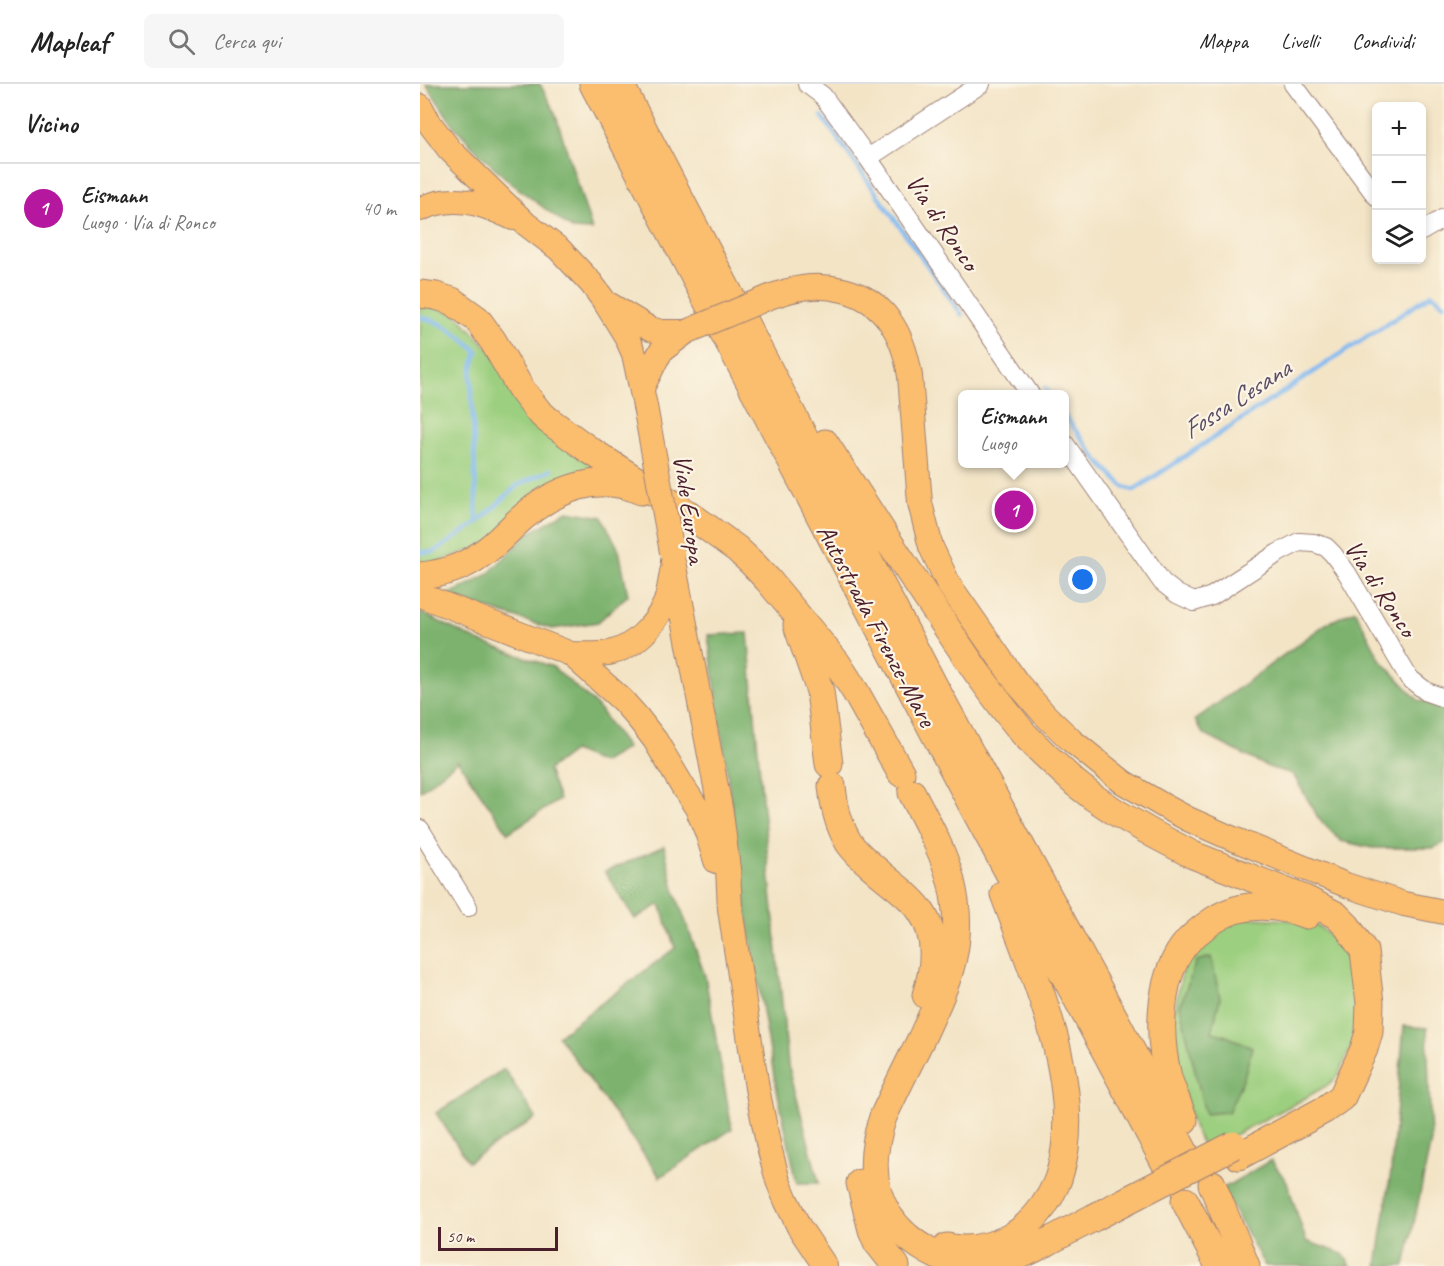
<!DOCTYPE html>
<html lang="it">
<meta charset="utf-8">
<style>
body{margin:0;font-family:Caveat,sans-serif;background:#f6f6f6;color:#222}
.controls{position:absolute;right:18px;top:18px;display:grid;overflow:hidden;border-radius:9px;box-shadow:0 3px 9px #0003}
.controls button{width:54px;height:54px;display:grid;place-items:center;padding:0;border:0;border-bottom:2px solid #e0e0e0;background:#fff;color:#222;font:30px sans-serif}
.scale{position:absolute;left:18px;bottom:15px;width:120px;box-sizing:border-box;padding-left:6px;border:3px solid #4a1f2b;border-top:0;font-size:16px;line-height:21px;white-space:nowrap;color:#4a1f2b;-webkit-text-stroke:4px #fcf5e5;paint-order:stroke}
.you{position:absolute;left:663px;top:496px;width:21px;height:21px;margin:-15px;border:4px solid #fff;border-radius:50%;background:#1a73e8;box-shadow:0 0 0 9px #1a73e833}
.badge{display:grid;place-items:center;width:39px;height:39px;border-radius:50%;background:#b5179e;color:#fff;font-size:20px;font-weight:700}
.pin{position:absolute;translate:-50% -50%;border:3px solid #fff;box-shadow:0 2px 6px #0006}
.popup{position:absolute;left:538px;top:306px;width:111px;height:78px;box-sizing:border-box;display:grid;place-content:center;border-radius:9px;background:#fff;filter:drop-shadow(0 2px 4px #0005);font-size:20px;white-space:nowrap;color:#767676}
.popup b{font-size:22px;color:#222}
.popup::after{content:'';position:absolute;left:50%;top:100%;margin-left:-12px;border:12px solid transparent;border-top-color:#fff}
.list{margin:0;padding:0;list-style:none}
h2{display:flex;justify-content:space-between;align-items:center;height:78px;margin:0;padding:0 24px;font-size:26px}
h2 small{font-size:20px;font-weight:400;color:#767676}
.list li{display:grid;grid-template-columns:39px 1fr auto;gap:18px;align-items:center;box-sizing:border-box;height:90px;padding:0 24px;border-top:2px solid #e0e0e0}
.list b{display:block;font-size:22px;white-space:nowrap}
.list p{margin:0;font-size:20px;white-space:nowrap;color:#767676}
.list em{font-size:20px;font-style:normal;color:#767676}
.icon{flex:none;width:33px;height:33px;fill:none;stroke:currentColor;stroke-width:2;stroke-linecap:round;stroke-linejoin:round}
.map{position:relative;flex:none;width:1024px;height:1182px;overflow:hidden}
header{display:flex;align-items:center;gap:36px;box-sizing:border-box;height:84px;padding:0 30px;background:#fff;border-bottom:2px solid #e0e0e0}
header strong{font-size:28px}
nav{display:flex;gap:33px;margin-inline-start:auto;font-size:21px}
.search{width:420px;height:54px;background:#f6f6f6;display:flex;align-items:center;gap:15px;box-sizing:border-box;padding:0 21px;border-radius:9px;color:#767676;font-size:22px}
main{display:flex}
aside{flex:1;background:#fff}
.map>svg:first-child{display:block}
.green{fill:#9ccf7f;stroke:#737755;stroke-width:1.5}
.forest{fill:#7db26e;stroke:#64684c;stroke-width:1.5}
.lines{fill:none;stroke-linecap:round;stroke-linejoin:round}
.stream{stroke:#80b9f1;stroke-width:4.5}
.minor-casing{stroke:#9e8278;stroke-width:20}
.major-casing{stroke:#9e8278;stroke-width:26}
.highway-casing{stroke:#9e8278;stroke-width:29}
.minor{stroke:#fff;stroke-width:18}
.major{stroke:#fbbd6e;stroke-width:24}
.highway{stroke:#fbbd6e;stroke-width:27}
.major-bridge-casing{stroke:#9e8278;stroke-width:26;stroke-linecap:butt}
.highway-bridge-casing{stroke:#9e8278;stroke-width:29;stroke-linecap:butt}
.major-bridge{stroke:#fbbd6e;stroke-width:24}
.highway-bridge{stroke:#fbbd6e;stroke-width:27}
.labels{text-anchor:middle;stroke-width:4.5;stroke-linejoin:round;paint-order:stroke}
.street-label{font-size:26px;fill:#4a1f2b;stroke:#fcf5e5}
.water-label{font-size:27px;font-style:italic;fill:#5a4d66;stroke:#fcf5e5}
</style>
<header>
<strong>Mapleaf</strong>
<div class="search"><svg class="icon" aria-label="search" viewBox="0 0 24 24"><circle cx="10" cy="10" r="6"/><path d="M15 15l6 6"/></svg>Cerca qui</div>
<nav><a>Mappa</a><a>Livelli</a><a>Condividi</a></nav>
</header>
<main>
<aside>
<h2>Vicino<small></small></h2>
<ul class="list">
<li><span class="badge">1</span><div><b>Eismann</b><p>Luogo · Via di Ronco</p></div><em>40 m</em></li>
</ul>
</aside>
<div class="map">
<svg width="1024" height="1182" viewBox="0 0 1024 1182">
<rect width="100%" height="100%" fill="#fcf5e5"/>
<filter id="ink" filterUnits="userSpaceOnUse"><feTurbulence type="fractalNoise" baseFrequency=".0167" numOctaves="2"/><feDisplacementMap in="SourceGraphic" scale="12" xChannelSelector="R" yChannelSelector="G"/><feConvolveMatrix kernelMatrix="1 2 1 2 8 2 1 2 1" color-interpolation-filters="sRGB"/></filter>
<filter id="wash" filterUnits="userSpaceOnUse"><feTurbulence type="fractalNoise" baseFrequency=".008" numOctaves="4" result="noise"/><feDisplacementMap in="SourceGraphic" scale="24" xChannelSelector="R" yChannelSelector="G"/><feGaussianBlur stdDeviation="1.35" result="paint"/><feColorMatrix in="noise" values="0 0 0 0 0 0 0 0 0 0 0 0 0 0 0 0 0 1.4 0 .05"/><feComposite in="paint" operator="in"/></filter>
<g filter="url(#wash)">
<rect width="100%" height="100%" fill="#f3e4c6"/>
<!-- green -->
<path class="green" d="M0 221 35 229 178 380 174 387 62 462 0 484Z
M813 833 888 837 901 844 913 854 923 865 932 878 938 892 943 937 918 992 906 1002 878 1018 785 1066 773 1042 748 958 766 870Z"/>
<!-- forest -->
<path class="forest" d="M6 0H120L135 29 172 146 152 145 91 99 62 72 33 41Z
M147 427 182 433 199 466 208 511 178 538 132 545 24 511 34 508 67 491 109 449Z
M935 526 960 575 998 616 1024 623V759L1013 764H952L921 757 899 735 873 690 848 683 783 650 775 636 906 540Z
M0 528 58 557 133 583 177 622 207 664 182 679 153 667 128 686 139 716 88 749 38 677 0 707Z
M328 549 342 714 368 980 399 1099H377L354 992 325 820 288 551Z
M244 762 254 805 285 892 312 1045 240 1093 138 952 255 864 240 820 215 835 185 788Z
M791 873 800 914 792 948 804 951 832 963 824 993 808 1028 785 1030 760 922 776 877Z
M984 942 1007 944 1011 1057 985 1182H957L971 1087Z
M84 985 116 1034 48 1078 16 1029Z
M851 1076 867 1098 886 1157 923 1170 931 1182H845L802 1105Z"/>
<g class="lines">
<!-- stream -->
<path class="stream" d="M402 32 542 231
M0 233C24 238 39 251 57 267L51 290 57 439
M625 304 630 310
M645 332 680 379 704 403 714 406 1012 210 1024 220
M0 468H14L57 439 98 401 131 386"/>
</g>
</g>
<g filter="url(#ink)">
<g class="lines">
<defs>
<path id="minor" d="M387 0 403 12 448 74 610 310
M873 0 956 112
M448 74 561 0
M1002 147 1024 134
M645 360 742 498 757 510 774 518 792 512 858 469 879 458 894 459 906 463 913 470 927 489 989 594 1007 608 1024 614
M0 745 48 823"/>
<path id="major" d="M0 22 10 40 29 65 106 140 139 165 171 199 185 218 206 252 214 270 225 322
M0 125C34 109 61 119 93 134
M368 207C403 197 447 205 469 236 481 252 487 273 490 292L500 419 511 463 529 501 557 541 597 599 625 631 652 657 703 698 744 722 768 735 804 751 926 801 984 820 1024 828
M190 221 230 245 242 248H266
M222 304 237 274 242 266 266 248
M253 477 301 729 308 785 310 825 337 1004 348 1059 358 1097 366 1116 379 1143 405 1182
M0 511 151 570C164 570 177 571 189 569 214 564 234 542 245 520 249 510 250 499 252 488
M151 570 202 616 218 634 235 656 263 703 277 724 287 748 296 777"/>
<path id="highway" d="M173 0 552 721 687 970 745 1079
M200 0 513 600 696 937 765 1069
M0 210 16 212 32 217 57 235 73 257 101 305 118 327 128 336 168 365 270 431 317 465 333 480 348 496 417 579 435 607 481 689
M405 359 465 452 556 587 584 625 604 650 624 670 655 699 673 713 697 729 735 751 773 771 885 815 916 831 927 842 944 867 950 919 949 948 944 965 922 1013 904 1026 819 1072
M0 492C22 490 42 484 60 471 76 461 88 446 102 434 134 406 179 387 221 407
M377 541 400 607 409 680
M412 702C414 723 418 741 429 759 438 772 451 781 462 791 475 802 490 812 500 826 518 851 515 883 506 911
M492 709C506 737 523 766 531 797 547 860 527 899 501 955 488 981 475 1007 463 1033 444 1088 455 1137 508 1167 525 1177 544 1182 564 1182 586 1180 605 1169 624 1160 640 1151 656 1143 673 1134
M764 1036C759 1022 752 1007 748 993 738 953 738 897 763 863 771 852 782 844 794 836 823 817 856 820 887 831
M440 1099 452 1146 457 1158 476 1182
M792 1100 826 1182
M765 1117 799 1182
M527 1163C554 1169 587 1160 607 1141 620 1129 629 1116 636 1100 641 1089 643 1077 645 1065 656 982 612 886 584 810"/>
</defs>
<!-- minor casing -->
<use href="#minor" class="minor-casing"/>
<!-- major casing -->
<use href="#major" class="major-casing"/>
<!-- highway casing -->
<use href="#highway" class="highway-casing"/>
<!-- minor -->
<use href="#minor" class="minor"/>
<!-- major -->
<use href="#major" class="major"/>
<!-- highway -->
<use href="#highway" class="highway"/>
<defs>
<path id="major-bridge" d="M266 248 352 212 368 207
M225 322 252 468"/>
<path id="highway-bridge" d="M673 1134 814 1061"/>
</defs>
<!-- major-bridge casing -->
<use href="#major-bridge" class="major-bridge-casing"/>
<!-- highway-bridge casing -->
<use href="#highway-bridge" class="highway-bridge-casing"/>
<!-- major-bridge -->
<use href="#major-bridge" class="major-bridge"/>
<!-- highway-bridge -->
<use href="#highway-bridge" class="highway-bridge"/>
</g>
</g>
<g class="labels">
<!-- street labels -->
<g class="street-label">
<text transform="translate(523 138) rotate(56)" y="9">Via di Ronco</text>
<text transform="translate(270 425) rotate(82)" y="9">Viale Europa</text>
<text transform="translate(961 504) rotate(57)" y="9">Via di Ronco</text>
<text transform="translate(457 541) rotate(62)" y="9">Autostrada Firenze-Mare</text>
</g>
<!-- water labels -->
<g class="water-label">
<text transform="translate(816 315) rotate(-33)" y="9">Fossa Cesana</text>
</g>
</g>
</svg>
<div class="controls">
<button>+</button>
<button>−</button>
<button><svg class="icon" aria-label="layers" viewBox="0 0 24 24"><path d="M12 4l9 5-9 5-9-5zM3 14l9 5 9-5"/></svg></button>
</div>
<div class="scale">50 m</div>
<div class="you"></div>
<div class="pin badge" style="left:594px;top:426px">1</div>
<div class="popup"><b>Eismann</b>Luogo</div>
</div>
</main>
